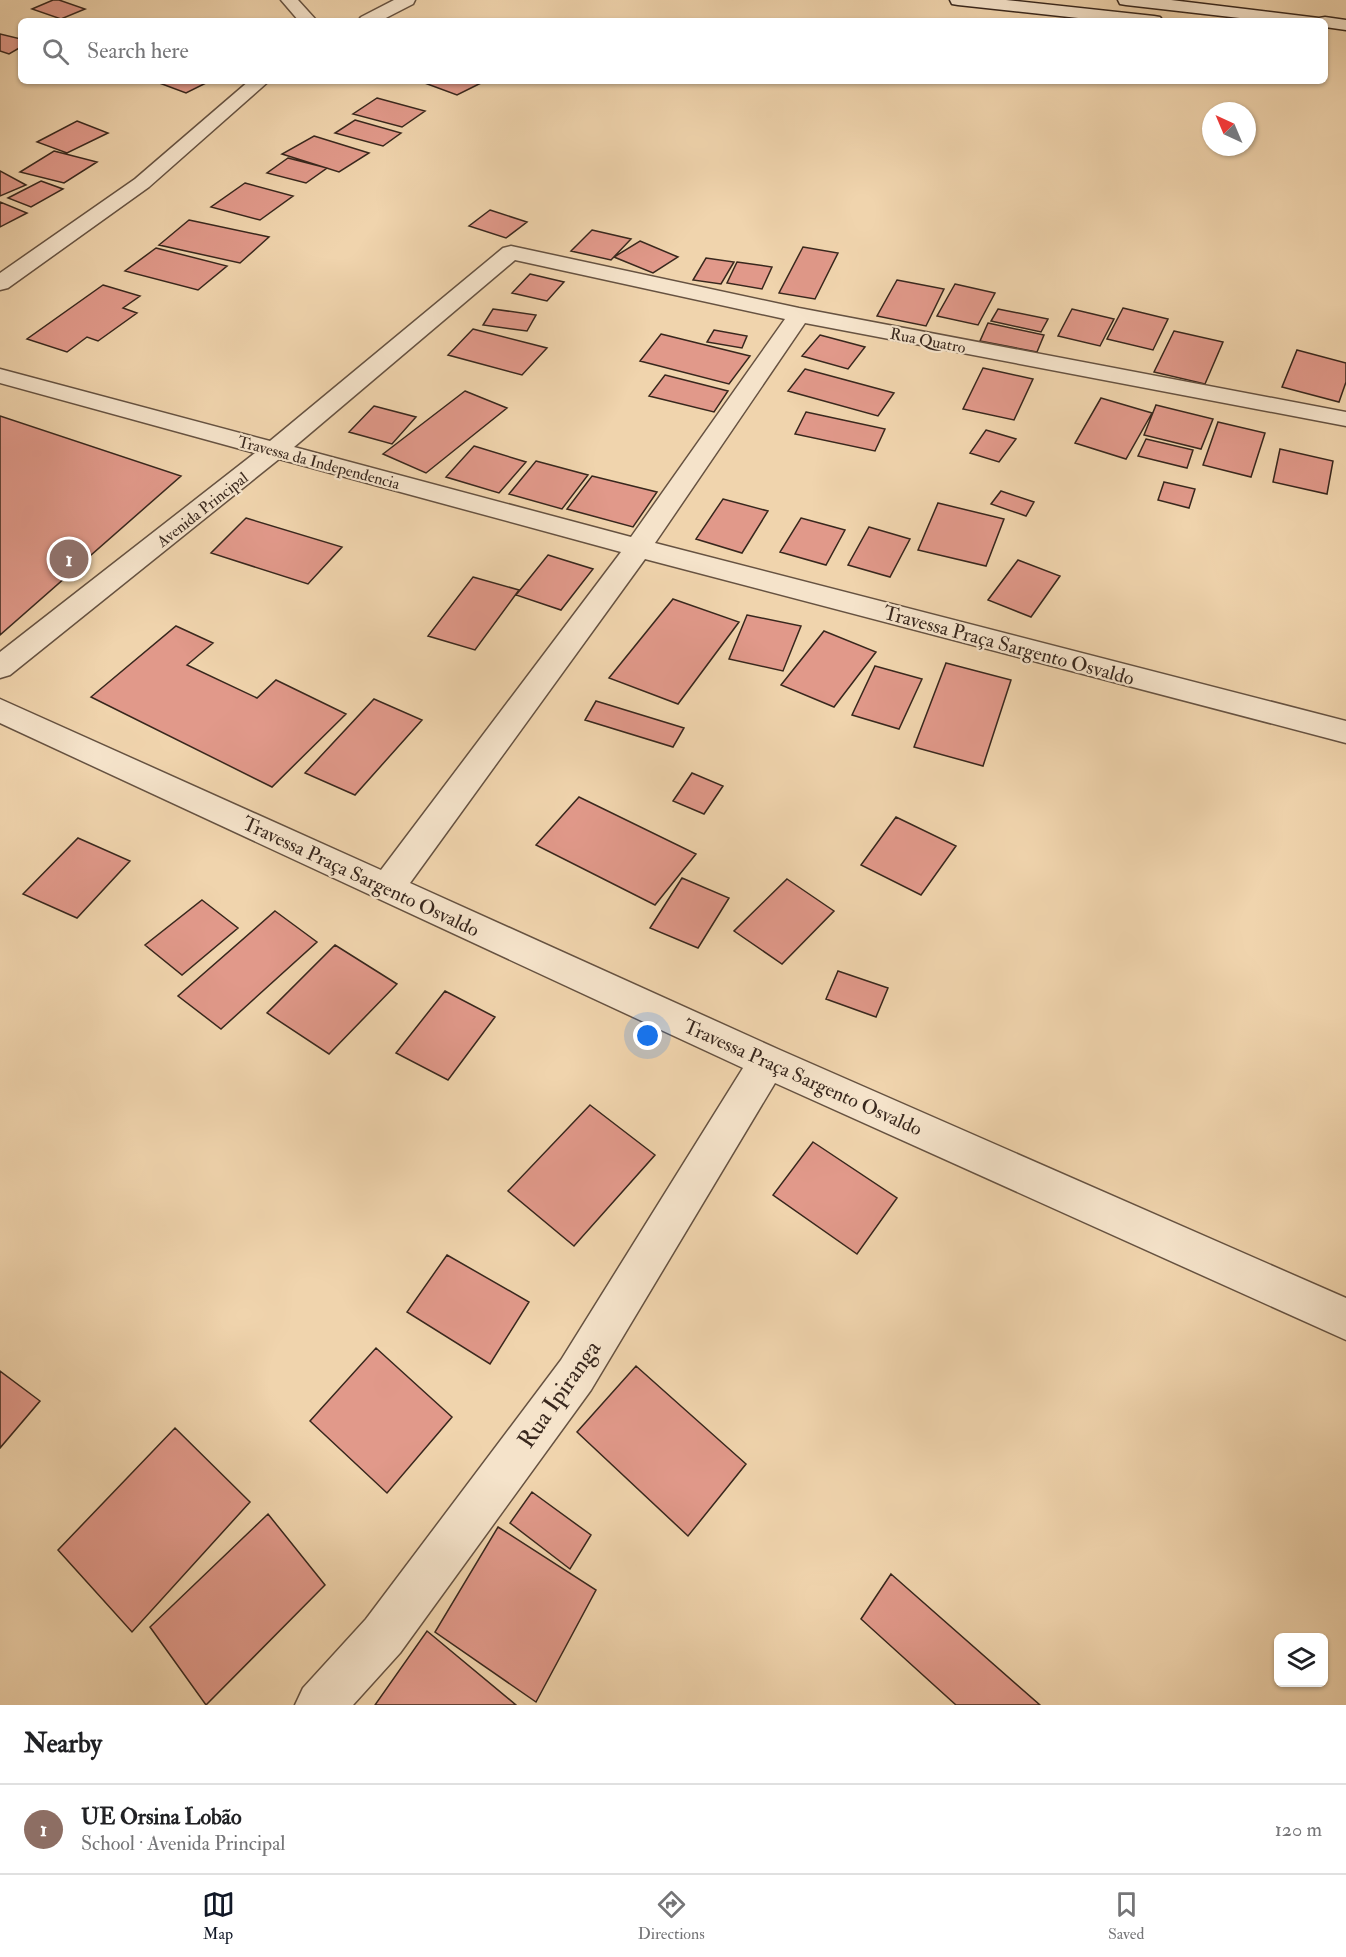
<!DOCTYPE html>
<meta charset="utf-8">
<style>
body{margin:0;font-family:"IM FELL Double Pica",serif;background:#f6f6f6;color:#202124}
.controls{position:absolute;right:18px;bottom:18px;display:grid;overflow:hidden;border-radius:9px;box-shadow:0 2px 4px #0004}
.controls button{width:54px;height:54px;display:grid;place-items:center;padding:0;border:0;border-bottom:2px solid #e0e0e0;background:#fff;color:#202124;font:30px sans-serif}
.compass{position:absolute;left:1202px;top:102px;width:54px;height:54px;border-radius:50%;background:#fff;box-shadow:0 2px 4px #0004;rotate:316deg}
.you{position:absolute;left:648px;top:1036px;width:21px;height:21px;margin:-15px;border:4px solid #fff;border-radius:50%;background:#1a73e8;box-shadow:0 0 0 9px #1a73e833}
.badge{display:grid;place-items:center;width:39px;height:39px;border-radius:50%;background:#111827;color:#fff;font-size:20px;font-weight:700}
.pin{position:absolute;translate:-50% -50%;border:3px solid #fff;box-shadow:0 2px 6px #0006}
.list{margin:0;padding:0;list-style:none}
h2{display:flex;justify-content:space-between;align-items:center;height:78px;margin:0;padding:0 24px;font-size:26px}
h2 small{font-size:20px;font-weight:400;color:#757577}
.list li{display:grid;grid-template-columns:39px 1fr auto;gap:18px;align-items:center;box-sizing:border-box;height:90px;padding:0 24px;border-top:2px solid #e0e0e0}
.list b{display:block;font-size:22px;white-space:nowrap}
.list p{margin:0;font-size:20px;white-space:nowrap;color:#757577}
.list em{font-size:20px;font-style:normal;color:#757577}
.icon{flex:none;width:33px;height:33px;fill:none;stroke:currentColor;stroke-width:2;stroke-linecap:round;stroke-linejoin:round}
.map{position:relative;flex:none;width:1346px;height:1705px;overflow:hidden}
.search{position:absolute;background:#fff;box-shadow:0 2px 4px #0004;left:18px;right:18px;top:18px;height:66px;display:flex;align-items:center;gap:15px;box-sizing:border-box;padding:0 21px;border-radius:9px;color:#757577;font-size:22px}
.sheet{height:168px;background:#fff}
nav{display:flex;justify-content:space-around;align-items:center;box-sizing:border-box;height:84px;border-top:2px solid #e0e0e0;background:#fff;font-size:16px;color:#757577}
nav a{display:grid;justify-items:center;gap:3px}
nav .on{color:#111827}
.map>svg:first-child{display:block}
.building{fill:#e1998a;stroke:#38271d;stroke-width:1.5}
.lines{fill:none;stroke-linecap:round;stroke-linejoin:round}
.minor-casing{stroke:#665241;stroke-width:3}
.secondary-casing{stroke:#38271d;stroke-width:3}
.minor{fill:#f5e3ca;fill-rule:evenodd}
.secondary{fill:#f5e3ca;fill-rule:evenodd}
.labels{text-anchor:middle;stroke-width:4.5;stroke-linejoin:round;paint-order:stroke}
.far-street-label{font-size:16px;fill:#38271d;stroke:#f5e3ca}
.street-label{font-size:20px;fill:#38271d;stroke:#f5e3ca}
.near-street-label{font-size:24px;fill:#38271d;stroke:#f5e3ca}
</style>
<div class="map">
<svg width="1346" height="1705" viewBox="0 0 1346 1705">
<rect width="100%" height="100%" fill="#f0d4ad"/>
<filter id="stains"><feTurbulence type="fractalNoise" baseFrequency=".00333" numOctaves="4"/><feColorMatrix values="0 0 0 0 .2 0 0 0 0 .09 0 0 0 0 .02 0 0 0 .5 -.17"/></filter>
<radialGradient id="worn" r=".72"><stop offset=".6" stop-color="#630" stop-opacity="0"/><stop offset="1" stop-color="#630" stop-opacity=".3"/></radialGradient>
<!-- building -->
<path class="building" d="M53 0H59L85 9 61 19 32 9Z
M0 34 21 39V47L9 54 0 51Z
M154 81H210L186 93Z
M471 81 479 84 457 95 422 82Z
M377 98 425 111 402 127 353 114Z
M355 120 401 133 383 146 335 133Z
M77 121 108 133 67 153 37 142Z
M314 136 369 153 339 172 282 154Z
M54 151 97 162 64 183 20 172Z
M288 158 327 168 306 183 267 173Z
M0 171 26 185 0 196Z
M41 181 63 189 31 207 8 198Z
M245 183 293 196 260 220 211 207Z
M0 202 27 213 0 227Z
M490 210 527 222 506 238 469 226Z
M189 220 269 237 240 263 159 245Z
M592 230 631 239 611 260 571 251Z
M640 241 678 257 653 273 614 257Z
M803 247 838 253 815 299 779 293Z
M156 248 227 266 198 290 125 271Z
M706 258 734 262 721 284 693 280Z
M737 262 772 267 762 289 727 283Z
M530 274 564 282 547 301 512 293Z
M897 280 944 289 926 326 877 316Z
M955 284 995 293 978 325 937 316Z
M103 285 140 296 123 308 137 313 98 341 87 337 67 352 27 339Z
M1123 308 1168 319 1153 350 1107 339Z
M493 309 536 315 527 331 483 325Z
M998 309 1048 319 1041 332 991 321Z
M1072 309 1114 319 1100 346 1058 336Z
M988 323 1044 335 1037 352 980 341Z
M473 329 547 348 522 375 448 355Z
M714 330 747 336 742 348 707 342Z
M1174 331 1223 342 1205 384 1154 372Z
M661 334 750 356 729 384 640 361Z
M820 335 865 347 848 369 802 356Z
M1297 350 1346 363V382L1339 402 1282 387Z
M983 368 1033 379 1014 420 963 409Z
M805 369 894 393 878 416 788 391Z
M665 375 728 391 714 412 649 396Z
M465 391 507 408 426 473 383 454Z
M1101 398 1152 413 1126 459 1075 443Z
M1156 405 1213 419 1201 449 1144 435Z
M374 406 416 417 392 444 349 432Z
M806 412 885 429 875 451 795 434Z
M0 416 181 476 0 635Z
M1218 422 1265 433 1251 477 1203 465Z
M986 430 1016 439 999 462 970 453Z
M1146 439 1193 450 1187 468 1138 456Z
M474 446 526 462 499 493 446 477Z
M1280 449 1333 461 1327 494 1273 482Z
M536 461 588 475 562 509 509 494Z
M592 476 657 492 633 527 567 509Z
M1164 482 1195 489 1189 508 1158 500Z
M1001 491 1034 502 1026 516 991 504Z
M723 499 768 511 742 553 696 539Z
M938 503 1004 519 986 566 918 550Z
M246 518 342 547 308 584 211 553Z
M801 518 845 530 826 565 780 552Z
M869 527 910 539 890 577 848 565Z
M548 555 593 569 561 610 516 595Z
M1018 560 1060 576 1031 617 988 600Z
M473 577 519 590 475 650 428 636Z
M673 599 739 622 678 704 609 678Z
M747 615 801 626 783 671 729 659Z
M176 626 213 643 187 665 257 698 276 680 346 714 272 787 91 697Z
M824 631 876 652 834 707 781 685Z
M946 663 1011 680 983 766 914 747Z
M875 666 922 679 899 729 852 715Z
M374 699 422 720 355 795 305 773Z
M596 701 684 728 673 747 585 720Z
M692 773 723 786 704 814 673 801Z
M579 797 696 854 655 905 536 845Z
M896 817 956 846 921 895 861 865Z
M78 838 130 861 77 918 23 894Z
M682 878 729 898 698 948 650 928Z
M787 879 834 911 782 964 734 931Z
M202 900 238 928 182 975 145 945Z
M275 911 317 942 221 1029 178 996Z
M335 945 397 984 329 1054 267 1013Z
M838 971 888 988 876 1017 826 999Z
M445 991 495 1017 448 1080 396 1053Z
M590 1105 655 1155 574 1246 508 1191Z
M813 1142 897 1198 857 1254 773 1195Z
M447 1255 529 1302 490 1364 407 1312Z
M376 1348 452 1417 387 1493 310 1421Z
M636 1366 746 1464 688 1536 577 1432Z
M0 1371 40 1401 0 1448Z
M175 1428 250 1502 132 1632 58 1550Z
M532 1492 591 1535 570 1569 510 1523Z
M268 1514 325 1585 206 1705 150 1627Z
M498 1527 596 1590 536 1702 435 1632Z
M891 1574 1040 1705H956L861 1619Z
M427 1631 516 1705H375Z"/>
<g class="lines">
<defs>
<path id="minor" d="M281 0H298L317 21H299Z
M394 0H415L413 4 380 21H358L361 17Z
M249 81H269L149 187 8 288 0 290V273L135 179Z
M511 246 799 308 1346 412V426L805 323 655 543 1346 721V743L645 559 410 883 780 1050 1346 1298V1340L775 1083 591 1390 400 1653 353 1705H295L303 1688 366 1619 561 1360 743 1068 0 723V699L381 870 621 552 279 459 10 675 0 678V652L255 453 0 383V369L270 441 503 248ZM515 260 785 319 631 537 294 447Z"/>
<path id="secondary" d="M950 0H1006L1154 16 1160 17 1163 21H1106L958 5 952 4Z
M1118 0H1171L1319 18 1325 17 1346 20V30L1325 27V21H1266L1126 5 1120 4Z"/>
</defs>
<!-- minor casing -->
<use href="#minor" class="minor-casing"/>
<!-- secondary casing -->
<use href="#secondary" class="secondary-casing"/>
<!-- minor -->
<use href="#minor" class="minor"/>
<!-- secondary -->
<use href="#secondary" class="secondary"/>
</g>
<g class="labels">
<!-- far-street labels -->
<g class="far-street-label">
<text transform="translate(928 340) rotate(11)" y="6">Rua Quatro</text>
<text transform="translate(319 462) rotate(15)" y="6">Travessa da Independencia</text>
<text transform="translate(202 509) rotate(-38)" y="6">Avenida Principal</text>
</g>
<!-- street labels -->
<g class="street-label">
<text transform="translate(1009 645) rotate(15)" y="7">Travessa Praça Sargento Osvaldo</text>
<text transform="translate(361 876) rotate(25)" y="7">Travessa Praça Sargento Osvaldo</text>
<text transform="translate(803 1077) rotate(24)" y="7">Travessa Praça Sargento Osvaldo</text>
</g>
<!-- near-street labels -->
<g class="near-street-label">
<text transform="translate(559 1394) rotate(-55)" y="8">Rua Ipiranga</text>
</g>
</g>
<rect width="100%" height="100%" filter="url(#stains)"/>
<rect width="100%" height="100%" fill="url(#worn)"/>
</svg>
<div class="controls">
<button><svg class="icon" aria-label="layers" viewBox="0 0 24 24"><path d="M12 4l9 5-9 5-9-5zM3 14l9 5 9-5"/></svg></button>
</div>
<svg class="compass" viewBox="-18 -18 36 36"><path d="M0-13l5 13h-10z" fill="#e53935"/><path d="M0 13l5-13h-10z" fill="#757577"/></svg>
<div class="you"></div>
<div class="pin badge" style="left:69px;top:559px;background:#8d6e63">1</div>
<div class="search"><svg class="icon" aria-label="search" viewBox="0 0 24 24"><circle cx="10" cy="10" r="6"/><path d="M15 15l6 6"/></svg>Search here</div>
</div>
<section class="sheet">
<h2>Nearby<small></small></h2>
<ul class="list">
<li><span class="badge" style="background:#8d6e63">1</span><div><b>UE Orsina Lobão</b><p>School · Avenida Principal</p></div><em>120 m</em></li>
</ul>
</section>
<nav>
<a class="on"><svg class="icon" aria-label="map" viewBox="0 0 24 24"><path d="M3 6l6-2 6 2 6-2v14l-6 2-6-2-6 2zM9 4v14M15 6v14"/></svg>Map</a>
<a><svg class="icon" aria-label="directions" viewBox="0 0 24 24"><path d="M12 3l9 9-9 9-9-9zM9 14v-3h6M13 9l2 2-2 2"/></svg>Directions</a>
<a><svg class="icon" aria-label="saved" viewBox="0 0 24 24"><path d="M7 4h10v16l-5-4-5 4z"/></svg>Saved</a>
</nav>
